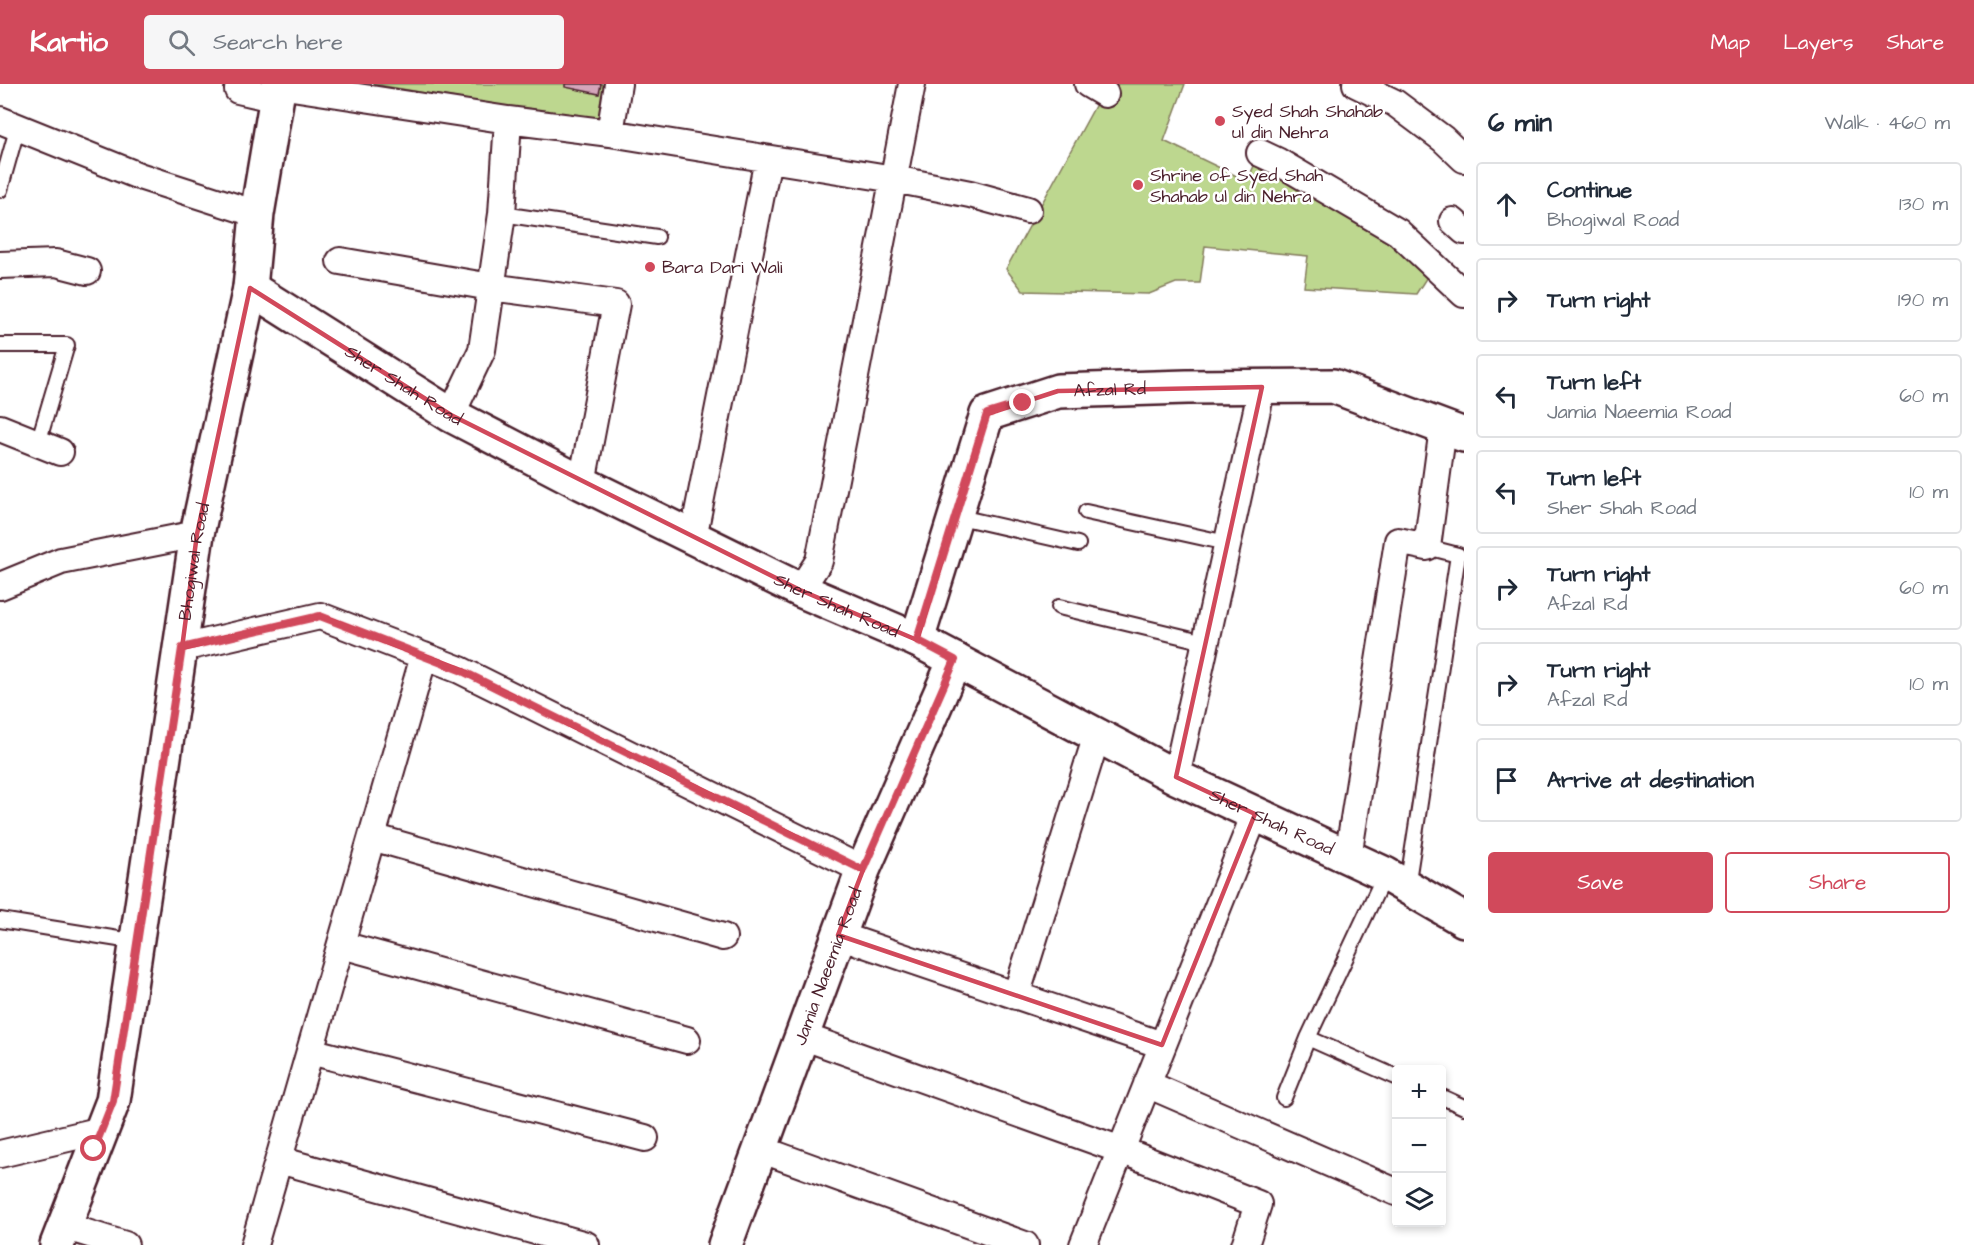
<!DOCTYPE html>
<meta charset="utf-8">
<style>
body{margin:0;font-family:"Architects Daughter",sans-serif;background:#f6f6f7;color:#1f2937}
.controls{position:absolute;right:18px;bottom:18px;display:grid;overflow:hidden;border-radius:6px;box-shadow:0 3px 9px #0003}
.controls button{width:54px;height:54px;display:grid;place-items:center;padding:0;border:0;border-bottom:2px solid #e0e1e3;background:#fff;color:#1f2937;font:30px sans-serif}
.stop{position:absolute;width:18px;height:18px;margin:-14px;border:4px solid #d1495b;border-radius:50%;background:#fff}
.stop.end{background:#d1495b;border-color:#fff;box-shadow:0 2px 6px #0008}
.list{margin:0;padding:0;list-style:none}
h2{display:flex;justify-content:space-between;align-items:center;height:78px;margin:0;padding:0 24px;font-size:26px}
h2 small{font-size:20px;font-weight:400;color:#747a83}
.list li{display:grid;grid-template-columns:39px 1fr auto;gap:18px;align-items:center;box-sizing:border-box;height:84px;margin:0 12px 12px;padding:0 12px;border:2px solid #e0e1e3;border-radius:6px}
.list b{display:block;font-size:22px;white-space:nowrap}
.list p{margin:0;font-size:20px;white-space:nowrap;color:#747a83}
.list em{font-size:20px;font-style:normal;color:#747a83}
.actions{display:flex;gap:12px;padding:18px 24px}
.actions a{flex:1;padding:14px 0;border:2px solid #d1495b;border-radius:6px;text-align:center;font-size:21px;color:#d1495b}
.actions .main{background:#d1495b;color:#fff}
.icon{flex:none;width:33px;height:33px;fill:none;stroke:currentColor;stroke-width:2;stroke-linecap:round;stroke-linejoin:round}
.map{position:relative;flex:none;width:1464px;height:1161px;overflow:hidden}
header{display:flex;align-items:center;gap:36px;box-sizing:border-box;height:84px;padding:0 30px;background:#d1495b;color:#fff}
header strong{font-size:28px}
nav{display:flex;gap:33px;margin-inline-start:auto;font-size:21px}
.search{width:420px;height:54px;background:#f6f6f7;display:flex;align-items:center;gap:15px;box-sizing:border-box;padding:0 21px;border-radius:6px;color:#747a83;font-size:22px}
main{display:flex}
aside{flex:1;background:#fff}
.map>svg:first-child{display:block}
.green{fill:#bdd78f;stroke:#847b5d;stroke-width:1.5}
.lines{fill:none;stroke-linecap:round;stroke-linejoin:round}
.service-casing{stroke:#4a1f2b;stroke-width:18}
.minor-casing{stroke:#4a1f2b;stroke-width:30}
.tertiary-casing{stroke:#4a1f2b;stroke-width:38}
.secondary-casing{stroke:#4a1f2b;stroke-width:38}
.service{stroke:#fff;stroke-width:14}
.minor{stroke:#fff;stroke-width:26}
.tertiary{stroke:#fff;stroke-width:33}
.secondary{stroke:#fff;stroke-width:33}
.wall{fill:#d5a6bb;stroke:#4a1f2b;stroke-width:1.5}
.route{stroke:#d1495b;stroke-width:8}
.marked{fill:none;stroke:#d1495b;stroke-width:4.5;stroke-linejoin:round}
.poi-dot{fill:#d1495b;stroke:#fff;stroke-width:2}
.labels{text-anchor:middle;stroke-width:5;stroke-linejoin:round;paint-order:stroke}
.poi-label{font-size:18px;fill:#4a1f2b;stroke:#fff;text-anchor:start}
.street-label{font-size:18px;fill:#4a1f2b;stroke:#fff}
</style>
<header>
<strong>Kartio</strong>
<div class="search"><svg class="icon" aria-label="search" viewBox="0 0 24 24"><circle cx="10" cy="10" r="6"/><path d="M15 15l6 6"/></svg>Search here</div>
<nav><a>Map</a><a>Layers</a><a>Share</a></nav>
</header>
<main>
<div class="map">
<svg width="1464" height="1161" viewBox="0 0 1464 1161">
<rect width="100%" height="100%" fill="#fff"/>
<filter id="ink" filterUnits="userSpaceOnUse"><feTurbulence type="fractalNoise" baseFrequency=".0167" numOctaves="2"/><feDisplacementMap in="SourceGraphic" scale="12" xChannelSelector="R" yChannelSelector="G"/><feConvolveMatrix kernelMatrix="1 2 1 2 8 2 1 2 1" color-interpolation-filters="sRGB"/></filter>
<g filter="url(#ink)">
<!-- green -->
<path class="green" d="M372 0H612L606 39Z
M1107 0H1185L1164 57 1247 97 1260 69 1434 182 1416 210 1304 203 1308 172 1205 162 1200 199H1176L1149 210 1023 207 1006 185Z"/>
<g class="lines">
<defs>
<path id="service" d="M0 106 18 42
M502 130 657 153
M0 261H67L38 359
M1086 428 1227 459
M955 432 1078 460
M1059 523 1205 558
M1407 803 1458 471 1427 463
M0 836 137 858
M1308 954 1396 993
M1442 1013 1464 1023
M1284 1014 1308 954 1385 790"/>
<path id="minor" d="M1088 0 1105 10
M1356 0 1395 19 1443 55 1464 75
M279 1 508 36 610 49 894 95 970 110 1028 126
M238 6 277 15
M0 36 139 92 257 130
M610 49 618 0
M1260 69 1277 77 1398 148 1464 210
M1453 137 1464 147
M340 177 491 203 616 220 582 399
M0 181 56 179 87 187
M451 331 482 266 502 130 508 36
M0 344 60 368
M693 454 768 75
M0 502 61 477 197 450
M800 506 819 477 912 0
M182 564 320 532 460 586 863 786
M1176 693 1262 303
M372 753 723 853
M1348 773 1398 457 1427 463 1443 344
M838 851 1162 961
M342 861 687 956
M1016 912 1097 651
M802 952 1121 1066 1258 1120 1245 1161
M310 967 645 1054
M1147 1000 1396 1108
M760 1065 1025 1161
M0 1070 102 1046
M279 1076 586 1161
M64 1142 125 1161
M254 1161 424 572
M1083 1161 1255 730"/>
<g id="tertiary">
<path id="s1" d="M917 556 987 330 1058 307 1187 303 1333 302 1464 351"/>
<path id="s2" d="M725 1161 863 786 955 576"/>
</g>
<g id="secondary">
<path id="s3" d="M250 204 451 331 582 399 800 506 917 556 1176 693 1385 790 1464 836"/>
<path id="s4" d="M57 1161 113 1017 197 450 250 204 257 130 279 0"/>
</g>
</defs>
<!-- service casing -->
<use href="#service" class="service-casing"/>
<!-- minor casing -->
<use href="#minor" class="minor-casing"/>
<!-- tertiary casing -->
<use href="#tertiary" class="tertiary-casing"/>
<!-- secondary casing -->
<use href="#secondary" class="secondary-casing"/>
<!-- service -->
<use href="#service" class="service"/>
<!-- minor -->
<use href="#minor" class="minor"/>
<!-- tertiary -->
<use href="#tertiary" class="tertiary"/>
<!-- secondary -->
<use href="#secondary" class="secondary"/>
</g>
<!-- wall -->
<path class="wall" d="M565 0H601L599 10 565 3Z"/>
</g>
<g class="lines" filter="url(#ink)">
<!-- route -->
<path class="route" d="M94 1065 113 1017 182 564 320 532 460 586 863 786 955 576 917 556 987 330 1023 319"/>
</g>
<!-- marked area -->
<path class="marked" d="M250 204 451 331 800 506 917 556 987 330 1058 307 1262 303 1176 693 1255 730 1162 961 838 851 863 786 460 586 320 532 182 564 197 450Z"/>
<!-- markers -->
<g class="poi-dot">
<circle cx="1220" cy="37" r="6"/>
<circle cx="1138" cy="101" r="6"/>
<circle cx="650" cy="183" r="6"/>
</g>
<g class="labels">
<!-- poi labels -->
<g class="poi-label">
<text x="1232" y="33">Syed Shah Shahab<tspan x="1232" dy="21">ul din Nehra</tspan></text>
<text x="1150" y="97">Shrine of Syed Shah<tspan x="1150" dy="21">Shahab ul din Nehra</tspan></text>
<text x="662" y="189">Bara Dari Wali</text>
</g>
<!-- street labels -->
<g class="street-label">
<text dy="6" stroke="none"><textPath href="#s3" startOffset="182">Sher Shah Road</textPath></text>
<text dy="6" stroke="none"><textPath href="#s1" startOffset="363">Afzal Rd</textPath></text>
<text dy="6" stroke="none"><textPath href="#s4" startOffset="700">Bhogiwal Road</textPath></text>
<text dy="6" stroke="none"><textPath href="#s3" startOffset="668">Sher Shah Road</textPath></text>
<text dy="6" stroke="none"><textPath href="#s3" startOffset="1154">Sher Shah Road</textPath></text>
<text dy="6" stroke="none"><textPath href="#s2" startOffset="297">Jamia Naeemia Road</textPath></text>
</g>
</g>
</svg>
<div class="controls">
<button>+</button>
<button>−</button>
<button><svg class="icon" aria-label="layers" viewBox="0 0 24 24"><path d="M12 4l9 5-9 5-9-5zM3 14l9 5 9-5"/></svg></button>
</div>
<div class="stop" style="left:94px;top:1065px"></div>
<div class="stop end" style="left:1023px;top:319px"></div>
</div>
<aside>
<h2>6 min<small>Walk · 460 m</small></h2>
<ul class="list">
<li><svg class="icon" aria-label="ahead" viewBox="0 0 24 24"><path d="M12 20V5M6 11l6-6 6 6"/></svg><div><b>Continue</b><p>Bhogiwal Road</p></div><em>130 m</em></li>
<li><svg class="icon" aria-label="right" viewBox="0 0 24 24"><path d="M7 20v-9h11M14 6l5 5-5 5"/></svg><div><b>Turn right</b></div><em>190 m</em></li>
<li><svg class="icon" aria-label="left" viewBox="0 0 24 24"><path d="M17 20v-9H6M10 6l-5 5 5 5"/></svg><div><b>Turn left</b><p>Jamia Naeemia Road</p></div><em>60 m</em></li>
<li><svg class="icon" aria-label="left" viewBox="0 0 24 24"><path d="M17 20v-9H6M10 6l-5 5 5 5"/></svg><div><b>Turn left</b><p>Sher Shah Road</p></div><em>10 m</em></li>
<li><svg class="icon" aria-label="right" viewBox="0 0 24 24"><path d="M7 20v-9h11M14 6l5 5-5 5"/></svg><div><b>Turn right</b><p>Afzal Rd</p></div><em>60 m</em></li>
<li><svg class="icon" aria-label="right" viewBox="0 0 24 24"><path d="M7 20v-9h11M14 6l5 5-5 5"/></svg><div><b>Turn right</b><p>Afzal Rd</p></div><em>10 m</em></li>
<li><svg class="icon" aria-label="arrive" viewBox="0 0 24 24"><path d="M6 21V4h12l-3 4 3 4H6"/></svg><div><b>Arrive at destination</b></div></li>
</ul>
<div class="actions"><a class="main">Save</a><a>Share</a></div>
</aside>
</main>
